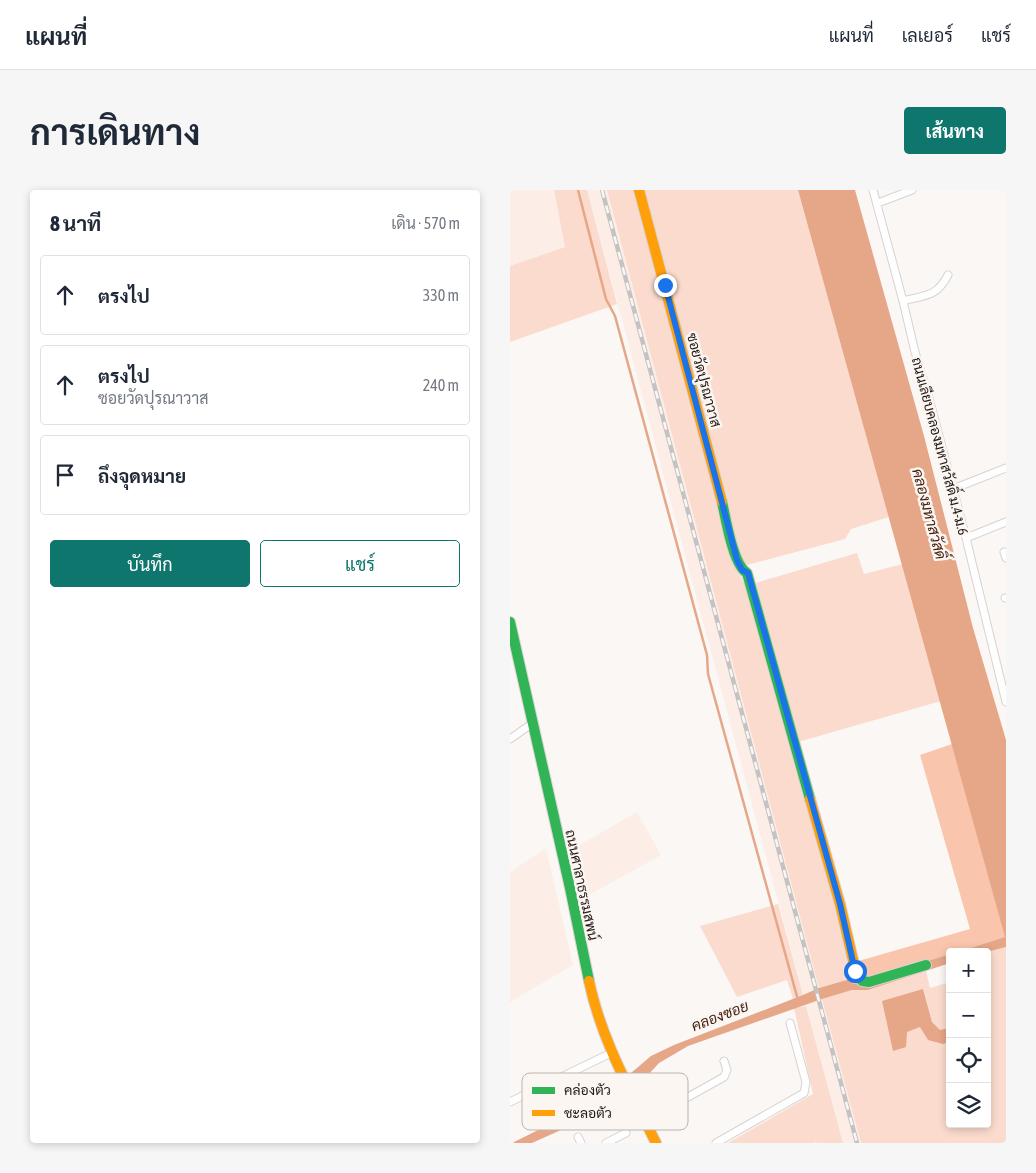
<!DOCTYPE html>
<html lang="th">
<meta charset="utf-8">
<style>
body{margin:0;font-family:"Asap Condensed",Sarabun,sans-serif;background:#f6f6f7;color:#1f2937}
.controls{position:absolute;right:15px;bottom:15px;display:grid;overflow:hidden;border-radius:5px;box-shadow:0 2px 8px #0003}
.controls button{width:45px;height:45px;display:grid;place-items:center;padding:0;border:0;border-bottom:1px solid #e0e1e3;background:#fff;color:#1f2937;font:25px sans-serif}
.stop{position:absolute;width:15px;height:15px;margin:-11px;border:4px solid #1a73e8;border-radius:50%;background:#fff}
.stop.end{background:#1a73e8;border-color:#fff;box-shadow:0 1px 5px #0008}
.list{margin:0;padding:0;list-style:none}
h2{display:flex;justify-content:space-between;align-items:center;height:65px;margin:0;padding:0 20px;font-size:21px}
h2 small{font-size:16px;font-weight:400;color:#747a83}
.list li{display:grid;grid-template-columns:32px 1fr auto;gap:15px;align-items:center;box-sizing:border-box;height:80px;margin:0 10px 10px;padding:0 10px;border:1px solid #e0e1e3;border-radius:5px}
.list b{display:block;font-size:19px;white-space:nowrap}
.list p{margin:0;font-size:16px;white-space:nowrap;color:#747a83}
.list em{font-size:16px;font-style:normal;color:#747a83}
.actions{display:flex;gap:10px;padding:15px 20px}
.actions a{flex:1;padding:11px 0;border:1px solid #0f766e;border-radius:5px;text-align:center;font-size:18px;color:#0f766e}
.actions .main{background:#0f766e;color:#fff}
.icon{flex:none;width:28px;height:28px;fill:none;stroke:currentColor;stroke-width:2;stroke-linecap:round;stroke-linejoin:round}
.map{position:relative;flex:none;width:496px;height:953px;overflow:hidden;border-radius:5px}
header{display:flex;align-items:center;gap:30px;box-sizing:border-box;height:70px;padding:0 25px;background:#fff;border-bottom:1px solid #e0e1e3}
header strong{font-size:24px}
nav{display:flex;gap:28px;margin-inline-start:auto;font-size:18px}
.intro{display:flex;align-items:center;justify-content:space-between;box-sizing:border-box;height:120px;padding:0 30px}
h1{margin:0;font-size:35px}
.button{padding:12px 22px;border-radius:5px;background:#0f766e;color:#fff;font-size:18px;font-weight:700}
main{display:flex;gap:30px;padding:0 30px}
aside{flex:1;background:#fff;border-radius:5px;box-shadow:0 2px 8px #0003}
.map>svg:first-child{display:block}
.built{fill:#fceee7}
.green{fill:#fbdbcd}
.forest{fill:#f9c6ad}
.water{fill:#e6a688}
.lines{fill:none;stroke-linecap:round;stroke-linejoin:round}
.stream{stroke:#e6a688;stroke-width:2.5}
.street-casing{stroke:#d9d2cf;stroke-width:9}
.fast-casing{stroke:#d9d2cf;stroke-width:12}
.slow-casing{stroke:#d9d2cf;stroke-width:12}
.street{stroke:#fefefe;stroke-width:7}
.fast{stroke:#30b455;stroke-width:10}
.slow{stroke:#ff9f0a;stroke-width:10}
.rail-casing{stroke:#c4c3c3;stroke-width:4.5}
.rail{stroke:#fcf6f3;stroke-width:2.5;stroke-dasharray:8;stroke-linecap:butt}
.route{stroke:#1a73e8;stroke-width:6}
.labels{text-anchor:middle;stroke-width:5;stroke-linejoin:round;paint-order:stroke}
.street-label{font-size:14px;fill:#231914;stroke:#fcf6f3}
.water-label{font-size:15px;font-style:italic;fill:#431f0e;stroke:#fcf6f3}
.key{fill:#fcf6f3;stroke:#bbb4b0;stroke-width:1}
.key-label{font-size:14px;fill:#231914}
</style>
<header>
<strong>แผนที่</strong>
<nav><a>แผนที่</a><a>เลเยอร์</a><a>แชร์</a></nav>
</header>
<div class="intro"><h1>การเดินทาง</h1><a class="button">เส้นทาง</a></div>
<main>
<aside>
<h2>8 นาที<small>เดิน · 570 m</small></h2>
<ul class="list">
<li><svg class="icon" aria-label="ahead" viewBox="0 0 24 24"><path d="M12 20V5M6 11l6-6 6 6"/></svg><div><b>ตรงไป</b></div><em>330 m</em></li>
<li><svg class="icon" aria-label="ahead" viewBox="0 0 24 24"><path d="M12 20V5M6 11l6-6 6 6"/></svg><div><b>ตรงไป</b><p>ซอยวัดปุรณาวาส</p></div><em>240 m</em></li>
<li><svg class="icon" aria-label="arrive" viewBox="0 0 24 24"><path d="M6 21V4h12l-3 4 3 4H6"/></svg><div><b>ถึงจุดหมาย</b></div></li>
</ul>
<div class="actions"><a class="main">บันทึก</a><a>แชร์</a></div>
</aside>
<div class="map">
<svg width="496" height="953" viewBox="0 0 496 953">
<rect width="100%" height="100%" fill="#faf7f5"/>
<!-- built -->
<path class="built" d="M0 0H44L55 57 0 76Z
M77 0H97L351 953H333Z
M127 622 151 665 72 709 61 660Z
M36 658 63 775 0 812V682Z"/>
<!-- green -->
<path class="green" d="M44 0H77L107 114 0 152V76L55 57Z
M97 0H125L223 370 235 396 347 363 354 384 393 374 431 511 281 554 335 753 340 789 309 798Z
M133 0H288L379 327 341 339 335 349 237 375 231 370Z
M268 714 293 805 283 809 277 790 227 807 190 736Z
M496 757V953H351L312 809 342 800H358L416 781 420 798 440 792V838L430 841 422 832 413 799 396 842 410 837 433 854 440 852V934H477L479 836 477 762Z
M296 816 333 953H307L306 952 304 953H218L303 904 284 818Z"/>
<!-- forest -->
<path class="forest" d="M442 554 496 747 448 762H440V764L343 794 340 789 338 774 460 739 410 565Z"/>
<!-- water -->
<path class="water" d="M288 0H345L414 246 463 438 496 550V757L477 762H448L495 747Z
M440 764V773L358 800H342L312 809 178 856 149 873 113 912 22 953H2L105 902 117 892 121 883 141 866 164 855 293 805 309 798 340 789 343 794Z
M413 799 422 832 430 840 440 838V852L433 854 418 850 410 837 397 842 396 857 383 861 372 811Z"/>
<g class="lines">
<!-- stream -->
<path class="stream" d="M68 0 96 109 105 126 197 465 198 484 288 810"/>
<defs>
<path id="street" d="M363 0 393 111 405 162 420 212 456 348 496 512
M368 13 402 0
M393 111C415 105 427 107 438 85
M443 299 496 278
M456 348 496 332
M494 362 496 368
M495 408H496
M0 549 23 533
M0 912 101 863
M135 931 214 887 217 880 214 871
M68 947 71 953
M96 953 116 943
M206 953 294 903 296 892 280 833"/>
<path id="fast" d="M212 312C216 329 223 375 237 383L300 609
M0 432 60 698 79 791
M343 770 345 781 352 791 359 792 416 775"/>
<path id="slow" d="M129 0 212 312
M300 609 330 714 343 770
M79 791C91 849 120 900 146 953"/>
</defs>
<!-- street casing -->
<use href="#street" class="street-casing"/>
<!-- fast casing -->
<use href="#fast" class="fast-casing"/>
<!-- slow casing -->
<use href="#slow" class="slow-casing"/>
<!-- street -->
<use href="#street" class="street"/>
<!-- fast -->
<use href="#fast" class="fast"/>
<!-- slow -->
<use href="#slow" class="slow"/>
<defs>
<path id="rail" d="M92 0 347 953"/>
</defs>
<!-- rail casing -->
<use href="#rail" class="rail-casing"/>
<!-- rail -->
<use href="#rail" class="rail"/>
</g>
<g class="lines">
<!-- route -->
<path class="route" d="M155 95 227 370 232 380 238 383 330 714 345 781"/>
</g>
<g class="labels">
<!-- street labels -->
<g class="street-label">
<text transform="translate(194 190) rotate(75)" y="5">ซอยวัดปุรณาวาส</text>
<text transform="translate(430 256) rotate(75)" y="5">ถนนเลียบคลองมหาสวัสดิ์ ม.4-ม.6</text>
<text transform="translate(72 695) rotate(78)" y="5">ถนนศาลาธรรมสพน์</text>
</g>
<!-- water labels -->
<g class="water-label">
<text transform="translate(419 324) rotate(75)" y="5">คลองมหาสวัสดิ์</text>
<text transform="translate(210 826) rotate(-21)" y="5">คลองซอย</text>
</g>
</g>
<!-- legend -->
<rect x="12" y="883" width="166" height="57" rx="8" class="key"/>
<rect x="22" y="897" width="23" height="7" fill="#30b455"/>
<rect x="22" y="920" width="23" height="6" fill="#ff9f0a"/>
<g class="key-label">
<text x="54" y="905">คล่องตัว</text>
<text x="54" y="928">ชะลอตัว</text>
</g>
</svg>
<div class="controls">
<button>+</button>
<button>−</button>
<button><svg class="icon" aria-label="locate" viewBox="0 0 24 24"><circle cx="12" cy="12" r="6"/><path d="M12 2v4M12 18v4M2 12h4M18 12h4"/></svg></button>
<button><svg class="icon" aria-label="layers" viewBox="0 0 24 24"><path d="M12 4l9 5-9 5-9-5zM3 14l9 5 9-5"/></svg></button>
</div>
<div class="stop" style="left:345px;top:781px"></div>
<div class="stop end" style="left:155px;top:95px"></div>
</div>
</main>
